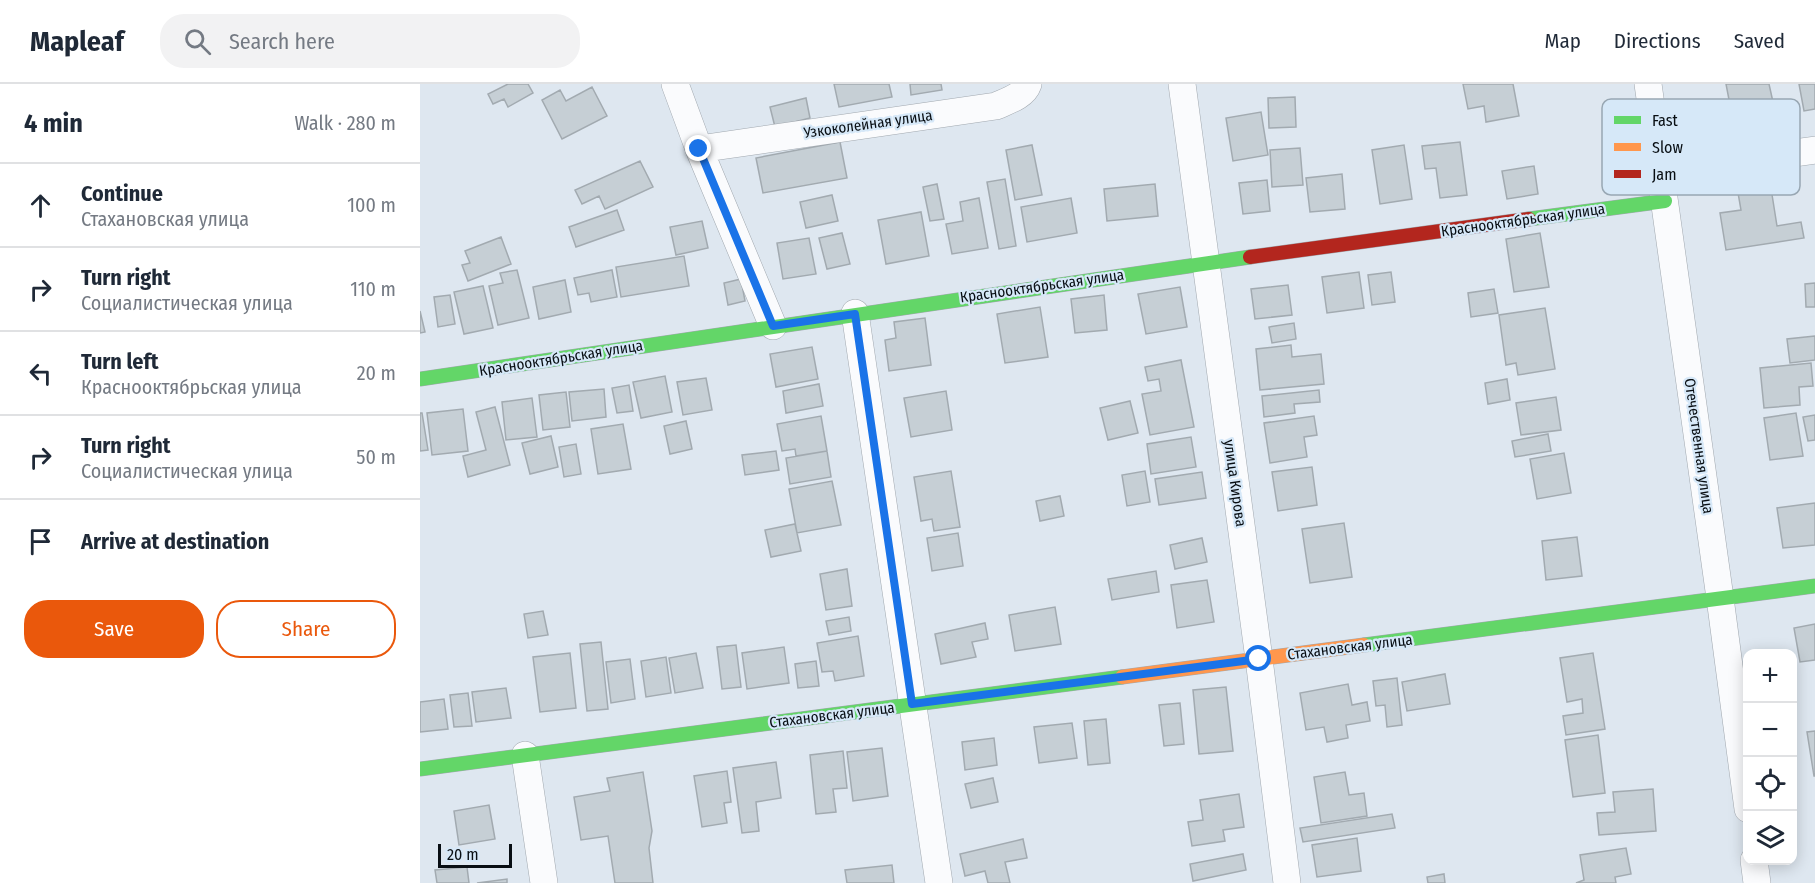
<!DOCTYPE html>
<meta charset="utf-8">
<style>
body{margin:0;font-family:"Fira Sans Condensed",sans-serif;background:#f2f2f3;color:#1f2937}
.controls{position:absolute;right:18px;bottom:18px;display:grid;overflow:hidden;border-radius:12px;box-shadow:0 3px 15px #0003}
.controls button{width:54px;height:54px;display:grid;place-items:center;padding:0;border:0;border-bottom:2px solid #e0e1e3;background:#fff;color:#1f2937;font:30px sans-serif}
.scale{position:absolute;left:18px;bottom:15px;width:74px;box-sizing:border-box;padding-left:6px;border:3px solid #080e13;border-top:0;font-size:16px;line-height:21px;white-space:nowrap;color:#080e13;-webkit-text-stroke:4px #d6e8f8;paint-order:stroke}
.stop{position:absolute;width:18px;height:18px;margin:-14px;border:4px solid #1a73e8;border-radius:50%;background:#fff}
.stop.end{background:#1a73e8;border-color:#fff;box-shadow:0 2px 6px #0008}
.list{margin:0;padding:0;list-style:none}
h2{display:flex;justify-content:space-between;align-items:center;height:78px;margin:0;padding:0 24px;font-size:26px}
h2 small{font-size:20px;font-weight:400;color:#747a83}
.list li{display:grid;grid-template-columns:39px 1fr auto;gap:18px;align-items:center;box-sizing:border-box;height:84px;padding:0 24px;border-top:2px solid #e0e1e3}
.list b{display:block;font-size:22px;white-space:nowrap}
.list p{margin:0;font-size:20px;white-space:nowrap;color:#747a83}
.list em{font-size:20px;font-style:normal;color:#747a83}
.actions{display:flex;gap:12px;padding:18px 24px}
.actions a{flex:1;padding:14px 0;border:2px solid #ea580c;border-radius:24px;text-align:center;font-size:21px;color:#ea580c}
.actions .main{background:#ea580c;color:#fff}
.icon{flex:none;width:33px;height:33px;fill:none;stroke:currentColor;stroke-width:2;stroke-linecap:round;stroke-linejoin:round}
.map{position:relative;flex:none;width:1395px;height:799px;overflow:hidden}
header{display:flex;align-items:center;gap:36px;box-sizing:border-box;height:84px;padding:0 30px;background:#fff;border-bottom:2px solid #e0e1e3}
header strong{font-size:28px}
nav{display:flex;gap:33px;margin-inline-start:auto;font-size:21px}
.search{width:420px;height:54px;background:#f2f2f3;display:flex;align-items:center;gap:15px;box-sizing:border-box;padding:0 21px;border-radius:24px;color:#747a83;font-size:22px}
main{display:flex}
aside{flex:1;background:#fff}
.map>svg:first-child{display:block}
.building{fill:#c6cfd5;stroke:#a2aab0;stroke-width:1.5}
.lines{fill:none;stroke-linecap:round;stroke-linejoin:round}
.street-casing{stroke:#a1a8af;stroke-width:28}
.fast-casing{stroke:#a1a8af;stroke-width:15}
.slow-casing{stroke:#a1a8af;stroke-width:15}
.jam-casing{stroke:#a1a8af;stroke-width:15}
.street{stroke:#fafbfd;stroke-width:27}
.fast{stroke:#63d668;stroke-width:14}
.slow{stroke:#ff974d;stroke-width:14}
.jam{stroke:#b3261e;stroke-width:14}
.route{stroke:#1a73e8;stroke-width:8}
.labels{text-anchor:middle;stroke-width:4.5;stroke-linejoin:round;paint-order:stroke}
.street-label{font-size:15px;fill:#080e13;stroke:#d6e8f8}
.key{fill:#d6e8f8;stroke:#98a7b3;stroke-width:1.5}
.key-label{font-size:16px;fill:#080e13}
</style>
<header>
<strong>Mapleaf</strong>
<div class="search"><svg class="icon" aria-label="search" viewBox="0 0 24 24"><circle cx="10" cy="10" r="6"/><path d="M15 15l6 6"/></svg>Search here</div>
<nav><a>Map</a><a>Directions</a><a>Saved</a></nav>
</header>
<main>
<aside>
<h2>4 min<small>Walk · 280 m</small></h2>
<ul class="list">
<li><svg class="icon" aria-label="ahead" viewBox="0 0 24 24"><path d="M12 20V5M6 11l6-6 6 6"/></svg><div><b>Continue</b><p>Стахановская улица</p></div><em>100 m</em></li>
<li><svg class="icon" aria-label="right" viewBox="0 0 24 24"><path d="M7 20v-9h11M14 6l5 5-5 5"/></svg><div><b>Turn right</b><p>Социалистическая улица</p></div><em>110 m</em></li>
<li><svg class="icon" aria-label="left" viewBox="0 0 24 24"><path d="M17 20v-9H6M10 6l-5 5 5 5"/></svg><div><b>Turn left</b><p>Краснооктябрьская улица</p></div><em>20 m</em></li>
<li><svg class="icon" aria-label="right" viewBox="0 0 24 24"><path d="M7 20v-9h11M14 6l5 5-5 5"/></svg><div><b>Turn right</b><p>Социалистическая улица</p></div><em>50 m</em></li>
<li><svg class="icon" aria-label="arrive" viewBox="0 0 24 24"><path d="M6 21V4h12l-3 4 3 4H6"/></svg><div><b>Arrive at destination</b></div></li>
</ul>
<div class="actions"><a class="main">Save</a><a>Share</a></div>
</aside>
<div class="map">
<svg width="1395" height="799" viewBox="0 0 1395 799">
<rect width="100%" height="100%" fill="#dee7f0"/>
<!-- building -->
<path class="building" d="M88 0H108L113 9 88 23 84 15 73 20 68 10Z
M414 0H469L472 13 419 23Z
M490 0H521L522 6 491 11Z
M1043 0H1093L1099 32 1066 38 1064 22 1048 25Z
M1306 0H1349L1353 18 1311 26Z
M1379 0H1395V25L1384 27Z
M172 3 187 32 142 55 122 16 140 6 146 17Z
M875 13 876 43 849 44 848 14Z
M386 14 390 34 355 43 350 23Z
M841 28 848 71 813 77 806 34Z
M420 58 427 94 343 109 336 74Z
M1040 58 1047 111 1020 114 1016 84 1005 85 1002 62Z
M612 61 622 111 595 116 586 66Z
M984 61 992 115 960 120 952 66Z
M880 64 883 101 852 103 850 66Z
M220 77 233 103 185 125 179 112 162 120 155 106Z
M1114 82 1118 110 1087 115 1082 87Z
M922 90 925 125 890 128 886 94Z
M585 95 596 162 579 165 567 98Z
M847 96 850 127 823 130 819 99Z
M1350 98 1357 142 1381 138 1384 154 1306 166 1300 129 1321 126 1317 103Z
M517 100 524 135 510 137 503 103Z
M735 100 738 132 687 137 684 105Z
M412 111 418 137 386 144 380 118Z
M559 114 568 164 532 170 526 140 543 137 540 118Z
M651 114 657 149 607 158 601 123Z
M197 126 204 146 156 163 149 143Z
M501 128 509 172 466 180 458 136Z
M282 137 288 164 256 171 250 143Z
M422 149 430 180 407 185 399 154Z
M1120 149 1129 203 1094 208 1086 155Z
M81 153 91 180 48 197 42 181 50 179 45 167Z
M389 154 396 190 363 195 357 159Z
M264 172 269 202 201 213 196 183Z
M97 186 109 234 78 241 69 202 83 199 80 189Z
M192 186 197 213 171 218 169 209 158 211 154 194Z
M939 188 944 224 907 229 902 193Z
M971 188 975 218 952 221 948 191Z
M321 195 325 217 308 221 304 199Z
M145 196 151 228 119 235 113 203Z
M1395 199V223H1386L1385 200Z
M868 201 872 231 835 235 831 205Z
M63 202 73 244 44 250 34 208Z
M760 203 767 243 726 250 718 210Z
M1074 205 1078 229 1051 233 1048 209Z
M30 211 35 240 18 243 14 213Z
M684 211 687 246 655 249 651 215Z
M620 223 628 273 585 279 577 230Z
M1125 224 1135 285 1098 291 1096 279 1086 281 1079 231Z
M0 227 5 248 0 249Z
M505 234 511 281 469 287 465 256 476 254 474 238Z
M874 239 876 255 852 259 849 243Z
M1395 252V276L1370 279 1367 255Z
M871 261 872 273 901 270 904 300 840 306 836 265Z
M392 263 398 295 356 303 350 270Z
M761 276 774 343 730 351 722 310 741 307 739 295 728 297 725 283Z
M1391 279 1393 302 1379 303 1380 321 1344 324 1340 284Z
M245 292 252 328 221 334 213 298Z
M286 294 292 326 263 331 257 298Z
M1087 295 1090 316 1068 320 1065 299Z
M399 300 403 322 366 329 363 307Z
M209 301 213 327 197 329 192 304Z
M184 305 186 333 152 337 149 308Z
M899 306 900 318 874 320 875 329 844 333 842 312Z
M526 307 532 346 491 353 484 314Z
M146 308 150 343 123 346 119 311Z
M1136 313 1141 346 1101 351 1096 319Z
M112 314 117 353 86 356 82 318Z
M710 317 718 349 688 356 680 324Z
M75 323 90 381 48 393 43 372 66 366 56 328Z
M43 325 48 367 12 371 7 329Z
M0 329H2L8 366 0 367Z
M1376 329 1383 372 1350 376 1344 334Z
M1395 331V356L1388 357 1383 333Z
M401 332 407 367 376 372 375 365 362 367 357 340Z
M894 332 897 351 884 353 887 373 850 379 844 339Z
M266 337 272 365 250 370 244 342Z
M203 340 211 385 178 390 171 345Z
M1128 350 1131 367 1095 373 1092 357Z
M131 352 138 383 110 390 102 359Z
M771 353 776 383 731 390 727 360Z
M156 360 161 390 144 393 139 363Z
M356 367 359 386 325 391 322 371Z
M407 367 411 393 370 400 366 374Z
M1144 369 1151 409 1117 415 1110 375Z
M892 383 897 421 858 427 852 388Z
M531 387 540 443 514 447 512 435 501 437 494 393Z
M725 387 730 418 707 422 702 391Z
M782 388 786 414 739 421 735 395Z
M412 397 421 441 377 449 369 405Z
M640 412 644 432 620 437 616 417Z
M1395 419V461L1363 464 1357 424Z
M924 439 932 493 890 499 882 445Z
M375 440 381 467 351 473 345 446Z
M538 449 543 482 512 487 507 454Z
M1157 453 1162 492 1126 496 1122 457Z
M782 454 787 478 755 485 750 461Z
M427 485 432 522 406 526 400 490Z
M736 487 739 508 692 516 688 495Z
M787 496 794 538 757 544 751 501Z
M635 523 641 560 595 567 589 531Z
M123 527 128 551 108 554 104 530Z
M429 533 431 547 409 551 406 537Z
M565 539 568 555 552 558 556 573 521 580 515 550Z
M1395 540V576L1380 578 1374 544Z
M438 552 444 592 415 597 413 587 402 588 397 559Z
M181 558 188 625 167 627 160 560Z
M316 561 321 603 302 605 297 563Z
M364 563 369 599 327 605 322 569Z
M150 569 156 624 120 628 113 573Z
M276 569 283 604 255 609 249 574Z
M1173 569 1185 645 1146 651 1143 632 1163 629 1162 615 1147 618 1140 574Z
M246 573 251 609 226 613 221 577Z
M210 575 215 615 191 619 186 578Z
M396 577 399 602 378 604 375 580Z
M1025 590 1030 620 987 627 982 598Z
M977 594 982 641 967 643 965 621 956 622 953 597Z
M928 600 932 621 947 618 950 637 926 641 928 654 907 658 904 643 886 646 880 609Z
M806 603 813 667 779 670 773 606Z
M86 604 91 634 56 638 52 608Z
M48 609 52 642 34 643 30 611Z
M24 615 28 645 0 648V618Z
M760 619 764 660 744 662 739 621Z
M686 635 690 679 668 681 664 637Z
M652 639 657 674 619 679 614 643Z
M1395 647V692H1394L1387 648Z
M1178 651 1185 709 1153 713 1145 656Z
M574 654 577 681 545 686 542 658Z
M462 664 468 712 433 717 427 668Z
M423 667 427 704 413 705 416 728 396 730 390 671Z
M356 678 361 714 336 718 339 747 322 749 313 684Z
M307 687 311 718 304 719 307 739 282 743 274 692Z
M223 688 232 747 229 764 233 799H195L188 752 161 756 154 713 190 707 187 694Z
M925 688 929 711 944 709 947 732 901 739 894 693Z
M573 694 578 718 551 724 545 700Z
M1233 705 1236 747 1179 751 1177 729 1195 728 1193 708Z
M819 710 824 743 803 746 805 757 772 762 768 738 783 736 780 716Z
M69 721 75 755 39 761 34 727Z
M972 730 975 744 883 758 880 744Z
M937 754 941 787 897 793 892 761Z
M603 755 607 774 585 778 590 799H568L565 787 545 792 540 770Z
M1206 764 1211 790 1195 793 1196 799H1156L1164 796 1160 771Z
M823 770 826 786 773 797 770 780Z
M472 781 474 799H427L425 786Z
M47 783 49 799H17L15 786Z
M1024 790 1025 799H1008L1007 793Z
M87 795V799H57Z"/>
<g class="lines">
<defs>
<path id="street" d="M255 0 279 65 353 242
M762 0 839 575 867 799
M1228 0 1300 514 1328 725
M279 65 576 22C587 17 604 12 608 0
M1240 88 1395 66
M435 229 519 799
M105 671 124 799
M1334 776 1337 799"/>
<path id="fast" d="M1109 135 1245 117
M0 295 830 173
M944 561 1395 502
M0 685 702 593"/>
<path id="slow" d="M702 593 944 561"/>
<path id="jam" d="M830 173 1109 135"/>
</defs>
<!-- street casing -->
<use href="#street" class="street-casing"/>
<!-- fast casing -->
<use href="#fast" class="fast-casing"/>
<!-- slow casing -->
<use href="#slow" class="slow-casing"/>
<!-- jam casing -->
<use href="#jam" class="jam-casing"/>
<!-- street -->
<use href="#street" class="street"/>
<!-- fast -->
<use href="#fast" class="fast"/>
<!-- slow -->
<use href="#slow" class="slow"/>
<!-- jam -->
<use href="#jam" class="jam"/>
</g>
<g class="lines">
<!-- route -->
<path class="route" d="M279 65 353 242 435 230 492 620 839 575"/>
</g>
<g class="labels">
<!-- street labels -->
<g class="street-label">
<text transform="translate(448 40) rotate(-8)" y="5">Узкоколейная улица</text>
<text transform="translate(1103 136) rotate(-8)" y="5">Краснооктябрьская улица</text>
<text transform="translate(622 202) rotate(-8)" y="5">Краснооктябрьская улица</text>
<text transform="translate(141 274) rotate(-9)" y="5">Краснооктябрьская улица</text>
<text transform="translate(1279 362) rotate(82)" y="5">Отечественная улица</text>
<text transform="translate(815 399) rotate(82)" y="5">улица Кирова</text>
<text transform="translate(930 563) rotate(-7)" y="5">Стахановская улица</text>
<text transform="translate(412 631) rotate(-7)" y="5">Стахановская улица</text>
</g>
</g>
<!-- legend -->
<rect x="1182" y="15" width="198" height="96" rx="9" class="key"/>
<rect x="1194" y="32" width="27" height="8" fill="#63d668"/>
<rect x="1194" y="59" width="27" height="8" fill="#ff974d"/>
<rect x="1194" y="86" width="27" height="8" fill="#b3261e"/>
<g class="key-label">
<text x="1232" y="42">Fast</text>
<text x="1232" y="69">Slow</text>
<text x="1232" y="96">Jam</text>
</g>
</svg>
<div class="controls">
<button>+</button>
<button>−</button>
<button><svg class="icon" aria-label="locate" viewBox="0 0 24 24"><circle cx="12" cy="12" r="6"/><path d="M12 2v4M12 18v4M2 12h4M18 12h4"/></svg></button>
<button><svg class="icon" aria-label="layers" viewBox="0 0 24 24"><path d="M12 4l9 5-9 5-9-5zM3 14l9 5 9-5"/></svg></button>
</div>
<div class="scale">20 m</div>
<div class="stop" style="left:839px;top:575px"></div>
<div class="stop end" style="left:279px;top:65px"></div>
</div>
</main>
